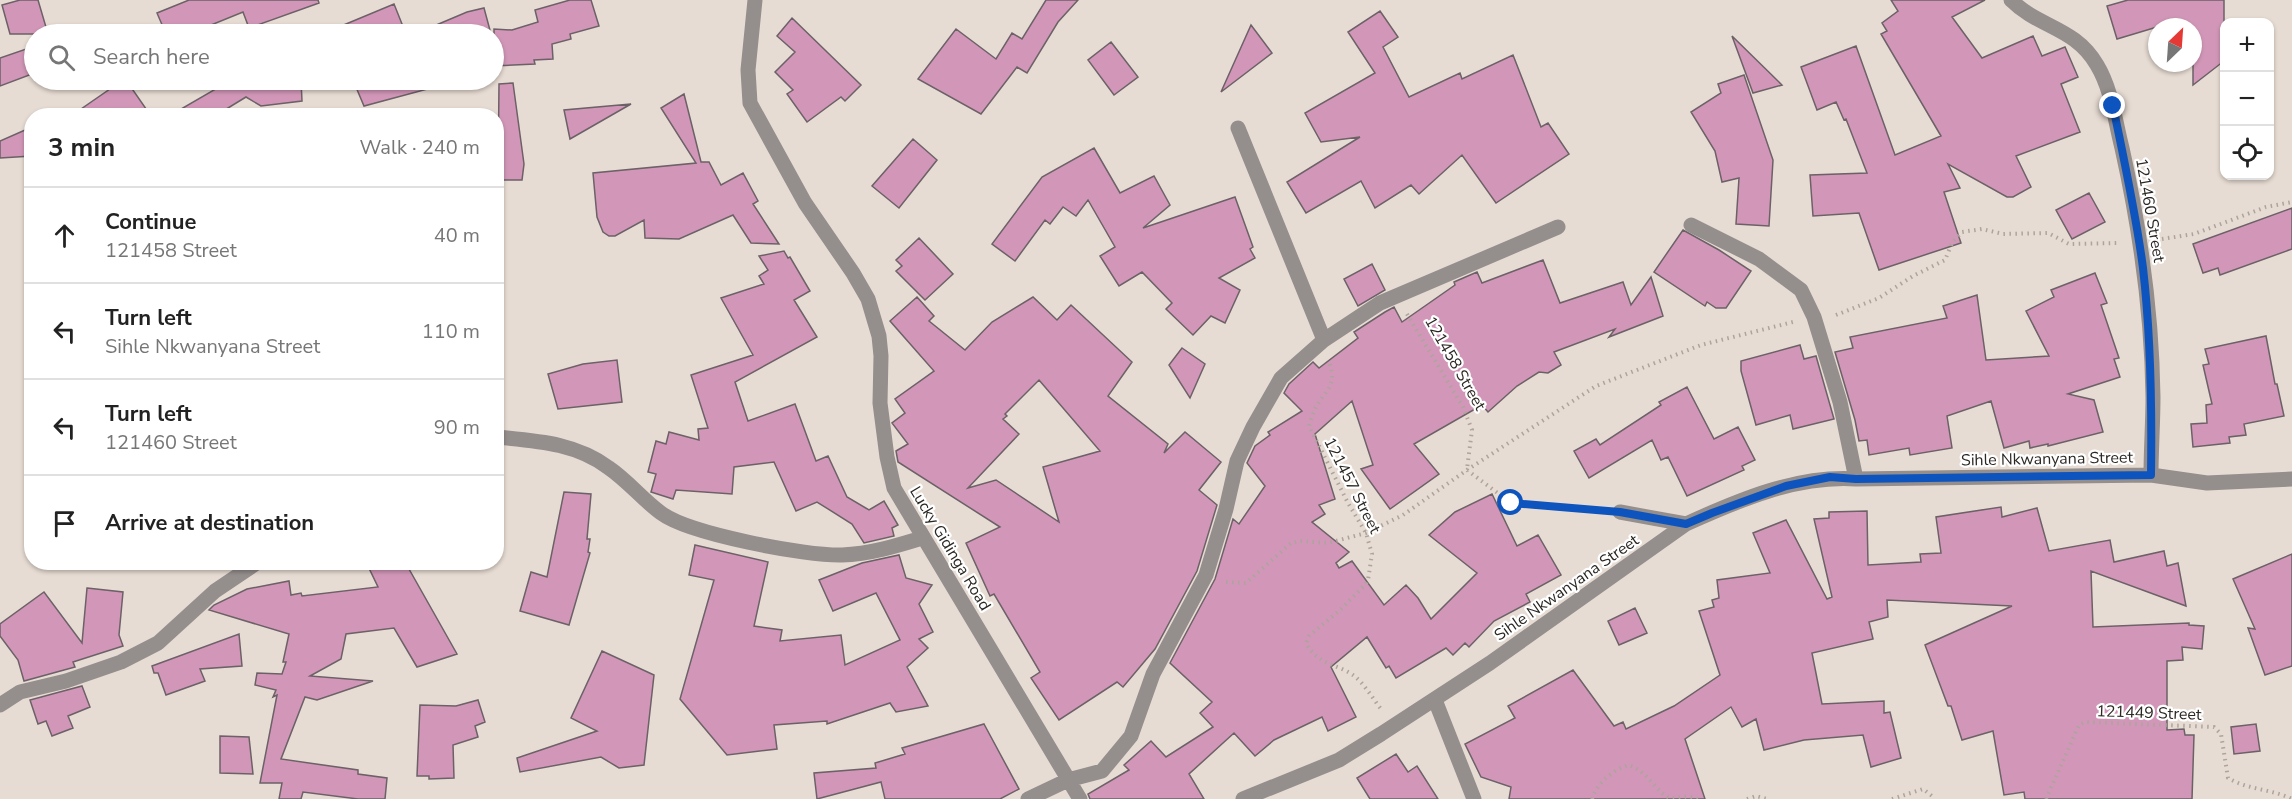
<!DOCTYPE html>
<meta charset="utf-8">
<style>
body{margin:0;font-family:"Nunito Sans",sans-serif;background:#f2f2f2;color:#222}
.controls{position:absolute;right:18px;top:18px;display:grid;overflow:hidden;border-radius:12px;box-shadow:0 2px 4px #0004}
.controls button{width:54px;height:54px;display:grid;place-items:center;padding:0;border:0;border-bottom:2px solid #e0e0e0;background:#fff;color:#222;font:30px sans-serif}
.compass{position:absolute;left:2148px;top:18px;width:54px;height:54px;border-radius:50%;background:#fff;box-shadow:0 2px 4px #0004;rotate:25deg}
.stop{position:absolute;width:18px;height:18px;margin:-14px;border:4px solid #0e54be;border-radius:50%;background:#fff}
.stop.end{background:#0e54be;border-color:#fff;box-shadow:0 2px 6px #0008}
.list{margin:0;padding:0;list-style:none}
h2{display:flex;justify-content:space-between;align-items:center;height:78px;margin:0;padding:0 24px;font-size:26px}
h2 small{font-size:20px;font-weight:400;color:#767676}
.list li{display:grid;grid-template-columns:39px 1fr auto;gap:18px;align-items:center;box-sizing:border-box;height:96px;padding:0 24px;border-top:2px solid #e0e0e0}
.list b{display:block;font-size:22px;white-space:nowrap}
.list p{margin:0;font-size:20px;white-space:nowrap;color:#767676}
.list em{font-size:20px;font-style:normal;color:#767676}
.icon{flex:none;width:33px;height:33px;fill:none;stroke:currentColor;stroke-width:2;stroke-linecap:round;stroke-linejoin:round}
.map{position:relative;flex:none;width:2292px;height:799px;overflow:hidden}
.search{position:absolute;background:#fff;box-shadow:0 2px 4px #0004;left:24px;top:24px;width:480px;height:66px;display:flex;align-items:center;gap:15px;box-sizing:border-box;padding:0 21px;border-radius:33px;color:#767676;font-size:22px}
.panel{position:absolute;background:#fff;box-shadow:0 2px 4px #0004;left:24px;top:108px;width:480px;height:462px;border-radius:24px}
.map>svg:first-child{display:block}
.building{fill:#d297b8;stroke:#6c6167;stroke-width:1.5;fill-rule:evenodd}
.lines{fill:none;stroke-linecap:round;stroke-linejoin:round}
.path{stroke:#ada49c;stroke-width:4;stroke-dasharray:1.5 4.5;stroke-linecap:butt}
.minor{stroke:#948e8c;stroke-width:15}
.route{stroke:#0e54be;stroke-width:8}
.labels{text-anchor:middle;stroke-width:4.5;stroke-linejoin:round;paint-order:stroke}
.street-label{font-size:16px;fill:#2b2723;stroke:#fff}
</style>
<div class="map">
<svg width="2292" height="799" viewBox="0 0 2292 799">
<rect width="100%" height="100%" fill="#e7dcd3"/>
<!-- building -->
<path class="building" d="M20 0H38L48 34H10L2 5Z
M189 0H318L319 3 249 28 243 12 189 34H166L157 13Z
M570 0H591L599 26 570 34 571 39 552 44 553 59 534 60 535 64 494 66V29L512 30 538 22 535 10Z
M1046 0H1078L1058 22 1027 73 1017 67 981 114 918 79 956 29 996 59 1012 33 1022 39Z
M1891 0H1985L1952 17 1982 58 2033 36 2042 56 2065 47 2078 77 2061 84 2080 132 2016 156 2031 187 2013 197H2007L1948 164 1960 188 1944 192 1961 243 1879 270 1859 213 1813 216 1810 175 1867 173 1846 119 1844 120 1836 102 1817 110 1801 67 1856 46 1895 155 1941 136 1881 34 1887 31 1882 23 1898 11Z
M2128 0H2224V61L2193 85V27H2157L2117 39 2107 6Z
M394 4 406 34H322Z
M484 8 491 34H415L467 12Z
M1380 11 1398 37 1383 47 1409 97 1460 73 1462 79 1513 55 1541 127 1548 123 1569 154 1496 203 1462 155 1419 194 1411 185 1375 208 1361 181 1306 213 1287 182 1360 137 1321 142 1305 113 1375 73 1348 32Z
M792 18 861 85 845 101 841 97 807 122 787 94 793 90 775 72 795 52 777 36Z
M1251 25 1272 53 1221 92Z
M1732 36 1782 85 1753 93Z
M1111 42 1138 77 1114 95 1088 60Z
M32 47V74L0 86V58Z
M1744 75 1773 160 1769 226 1736 224 1739 178 1722 182 1715 151 1691 112 1721 93 1718 84Z
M123 80H126L151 116H71Z
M214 80H301L302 101 261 106 246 97 215 116H169L221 86 220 83Z
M353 80H434L435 87 364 106Z
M513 83 524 164 522 180H498L499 84Z
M684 94 701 162H709L721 185 743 173 758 201 753 204 779 244 751 243 733 215 679 239 645 238 644 220 615 236H609L603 232 597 217 593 173 696 163 661 108Z
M631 104 570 139 564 110Z
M32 127V156L0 158V141Z
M913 139 937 160 899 208 872 186Z
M1094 148 1120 193 1154 176 1170 205 1143 228 1235 197 1253 247 1250 249 1255 258 1219 278 1240 290 1225 323 1211 316 1193 335 1166 309 1172 303 1142 272 1119 286 1100 256 1115 247 1088 200 1076 216 1063 207 1050 224 1045 220 1015 261 992 244 1042 177Z
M2089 193 2105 222 2072 239 2056 210Z
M2292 208V249L2220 275 2218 268 2203 273 2193 244Z
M1683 230 1719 250 1751 271 1726 308H1716L1707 302 1705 306 1654 272Z
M919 238 953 274 925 300 896 271 902 266 896 260Z
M784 251 788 258 790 257 810 291 794 300 817 337 735 382 748 421 795 404 816 461 828 456 847 497 869 510 884 501 898 525 892 528 894 536 864 543 852 524 817 502 796 511 774 462 734 467 732 494 676 490 673 499 651 492 656 474 648 472 656 441 666 444 669 432 699 440 698 429 708 428 691 375 753 355 721 298 764 284 759 276 768 270 759 256Z
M1543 260 1560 303 1623 282 1631 305 1651 277 1663 316 1609 337 1615 329 1554 352 1561 365 1548 373 1539 372 1517 386 1488 412 1482 405 1414 444 1439 474 1390 509 1361 469 1373 465 1352 401 1315 434 1335 499 1319 505 1325 514 1312 522 1349 552 1336 563 1339 568 1352 561 1384 605 1406 585 1418 598 1431 619 1477 573 1429 535 1455 512 1492 494 1517 546 1538 535 1561 575 1526 594 1530 602 1494 621 1469 647 1465 643 1453 655 1446 648 1396 678 1389 666 1386 668 1367 637 1331 667 1356 717 1328 731 1322 717 1274 740 1255 756 1234 733 1189 774 1204 799H1090L1088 794 1129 770 1124 765 1151 741 1166 757 1213 727 1200 713 1212 702 1170 663 1215 579 1233 519 1239 524 1265 486 1247 463 1255 446 1270 435 1268 432 1302 411 1284 393 1289 384 1313 362 1319 368 1358 338 1354 332 1385 312 1394 307 1402 322 1455 285 1454 282 1477 272 1482 283Z
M1372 264 1385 290 1358 306 1344 279Z
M2095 273 2107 303 2101 305 2119 358 2114 359 2120 377 2068 394 2094 400 2103 432 2048 446V444L2030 448 2029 441 2004 448 1991 401 1947 416 1952 448 1910 455 1909 448 1869 455 1867 440 1859 441 1855 420 1835 352 1853 348 1850 337 1947 318 1943 306 1977 295 1986 360 2049 356 2026 311 2054 297 2051 290Z
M917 297 934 316 929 321 965 350 992 322 1033 297 1057 320 1071 305 1132 362 1108 396 1168 444 1164 453 1185 432 1221 462 1199 490 1217 505 1197 571 1155 649 1123 687 1117 682 1059 720 1031 678 1040 672 994 594 990 596 966 543 1000 527 898 462 896 451 908 444 892 423 905 413 895 399 934 371 890 321ZM1039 380 1100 451 1043 467 1059 522 996 480 968 488 1019 434 1003 419 1007 416 1005 414Z
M2266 336 2275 384H2277L2284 416 2244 424 2246 435 2229 437 2230 443 2193 447 2191 424 2207 423 2206 405 2212 404 2203 365 2209 364 2205 349Z
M1800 345 1804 359 1816 356 1834 419 1793 429 1790 415 1756 425 1741 371V361Z
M1182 348 1205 364 1190 398 1169 365Z
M617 360 622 402 558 409 548 374 583 364Z
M1687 387 1714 439 1738 427 1755 460 1742 466 1744 470 1687 496 1668 457 1661 460 1652 440 1589 478 1574 451 1596 439 1600 445 1661 405 1659 402Z
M564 492 591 494 587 539H590L588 552 590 553 569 625 520 611 531 572 547 577Z
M2001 507 2002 517 2037 508 2049 551 2110 540 2114 562 2164 551 2167 566 2178 563 2186 606 2091 571 2093 627 2189 623V625L2204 626 2202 649 2182 647 2183 660 2167 661V730L2184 729 2185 735H2194L2192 799H2025L2024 792 2004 795 1993 731 1962 740 1951 706H1948L1925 645 2012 606 1887 600 1888 617 1869 622 1873 639 1812 653 1822 704 1884 701V713L1890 712 1901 758 1871 767 1863 735 1804 740 1764 750 1756 719 1742 727 1731 707 1685 739 1705 799H1509L1511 787 1481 777 1465 744 1515 718 1508 706 1573 670 1614 726 1623 722 1626 729 1674 706 1720 675 1699 611 1714 607 1712 600 1719 598 1717 580 1770 573 1753 533 1786 520 1827 599 1832 597 1814 519 1829 518V512L1867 511 1868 565 1921 562 1920 554 1941 553 1936 517Z
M695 545 768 562 754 626 782 630 780 641 841 635 845 665 900 640 876 593 833 611 819 580 862 563 899 555 906 578 932 585 919 604 933 632 919 639 928 648 907 667 928 706 896 712 890 703 827 724V721L774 725 777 749 727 755 680 699 714 580 689 575Z
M2292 554V666L2265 675 2248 628 2255 629 2233 579Z
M366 562H405L457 654 417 667 394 628 346 634 341 659 310 676 373 681 317 700 305 697 281 759 358 770V774L387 778 385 799H358L303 792 301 799H279L282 783H260L277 695 273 697 276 690 255 685 257 673 282 674 286 662H283L289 634 209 610 214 605 247 589 289 581 291 595 301 593 302 596 378 587Z
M87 588 123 592 119 635 123 646 73 662 75 667 24 681 18 660 0 636V624L44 592 82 643Z
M1635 608 1647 633 1619 645 1608 621Z
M239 634 242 666 200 669 205 681 166 695 158 673H154L152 666Z
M602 651 654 675 644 765 619 768 601 757 520 772 517 758 597 731 571 718Z
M82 686 90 707 68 716 73 728 52 736 46 721 38 724 30 700Z
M478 700 485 722 475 726 478 737 453 745 454 778 429 779V776H417L420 705 456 706Z
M984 724 1019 789 1000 799H885L881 782 817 799 814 773 876 768 875 763 905 754 902 748Z
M2256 724 2260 751 2234 754 2231 727Z
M220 736 249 737 253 774 220 773Z
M1396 754 1408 772 1417 766 1438 799H1370L1357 778Z"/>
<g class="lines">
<!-- path -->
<path class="path" d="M2162 239 2194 234 2266 207 2292 202
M1407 314 1463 407 1472 430 1467 469
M1836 315 1879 298 1913 276 1945 260 1952 243 1962 232 1982 229 2003 234 2048 233 2069 244 2118 243
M1330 364C1337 386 1325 391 1316 407 1313 413 1311 420 1309 426L1348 503 1366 533 1372 554 1368 580 1365 585 1340 610 1309 636 1306 643C1318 665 1335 663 1353 675 1364 683 1373 699 1381 709
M1467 470 1511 503 1599 510
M1226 582 1246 583 1291 543 1300 541 1328 543 1366 533 1403 515 1467 470 1596 386 1701 345 1793 322
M1592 799C1597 783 1613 770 1628 765 1649 771 1655 792 1670 798 1678 799 1686 794 1698 799
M1747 799 1756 796 1767 799
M1892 799 1923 789 1932 796 1933 799
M2046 799 2079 725 2085 722 2214 727 2221 734 2228 778C2248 790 2272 789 2292 799"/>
<!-- minor -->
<path class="minor" d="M755 0 748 70 750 103 805 203 853 273 868 299 879 336 881 356 880 403 887 457 894 488 1080 799
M2011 0C2039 28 2075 27 2097 65 2112 90 2115 121 2122 148 2140 229 2152 314 2153 397 2153 423 2151 449 2151 475
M1238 128 1324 340
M1691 225 1759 259 1801 290 1814 317 1840 402 1856 479
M496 437C537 441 576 443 609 468 628 481 642 499 661 513 689 534 806 556 842 555 870 554 896 546 922 538
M1620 512 1686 524
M1435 700 1474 799
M0 705 20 692 66 681 121 662 158 643 215 591 258 562
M1028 799 1068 780 1102 771 1131 736 1153 674 1206 575 1226 509 1237 461 1253 427 1281 378 1324 340 1380 303 1558 227
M1243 799 1339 760 1381 734 1490 663 1686 524C1739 500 1797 475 1856 479L2151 475 2207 483 2292 479"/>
</g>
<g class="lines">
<!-- route -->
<path class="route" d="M1511 503 1620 512 1686 524 1712 513 1786 486 1830 477 1856 479 2151 475C2152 406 2151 337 2143 268 2136 214 2124 160 2113 106"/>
</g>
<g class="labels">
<!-- street labels -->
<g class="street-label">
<text transform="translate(2151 210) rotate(80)" y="6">121460 Street</text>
<text transform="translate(1456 363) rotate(60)" y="6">121458 Street</text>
<text transform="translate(2047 458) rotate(-1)" y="6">Sihle Nkwanyana Street</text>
<text transform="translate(1353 485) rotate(63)" y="6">121457 Street</text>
<text transform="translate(951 548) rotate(59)" y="6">Lucky Gidinga Road</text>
<text transform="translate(1566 587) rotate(-35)" y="6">Sihle Nkwanyana Street</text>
<text transform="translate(2149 712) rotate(2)" y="6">121449 Street</text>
</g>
</g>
</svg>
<div class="controls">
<button>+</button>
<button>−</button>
<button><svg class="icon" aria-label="locate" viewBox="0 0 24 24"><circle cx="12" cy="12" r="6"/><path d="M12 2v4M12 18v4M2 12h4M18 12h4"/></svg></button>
</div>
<svg class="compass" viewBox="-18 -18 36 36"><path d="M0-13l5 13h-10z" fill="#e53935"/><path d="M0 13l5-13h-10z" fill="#767676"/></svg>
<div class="stop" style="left:1511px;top:503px"></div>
<div class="stop end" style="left:2113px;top:106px"></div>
<div class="search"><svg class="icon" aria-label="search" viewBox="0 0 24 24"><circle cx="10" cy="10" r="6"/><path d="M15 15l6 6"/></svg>Search here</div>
<section class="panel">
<h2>3 min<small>Walk · 240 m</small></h2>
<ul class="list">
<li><svg class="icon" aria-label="ahead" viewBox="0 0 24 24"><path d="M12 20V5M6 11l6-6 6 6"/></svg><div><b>Continue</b><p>121458 Street</p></div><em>40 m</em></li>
<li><svg class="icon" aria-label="left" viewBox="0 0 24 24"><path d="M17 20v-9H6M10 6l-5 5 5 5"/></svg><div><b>Turn left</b><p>Sihle Nkwanyana Street</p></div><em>110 m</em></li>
<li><svg class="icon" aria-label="left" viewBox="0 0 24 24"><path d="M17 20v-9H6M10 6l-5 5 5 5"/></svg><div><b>Turn left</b><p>121460 Street</p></div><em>90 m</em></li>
<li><svg class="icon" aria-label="arrive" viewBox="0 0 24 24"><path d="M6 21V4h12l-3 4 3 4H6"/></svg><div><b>Arrive at destination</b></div></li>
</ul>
</section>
</div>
